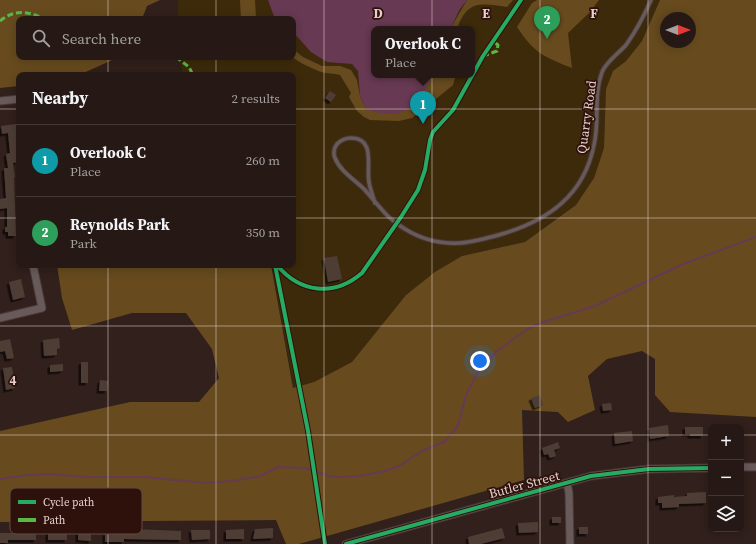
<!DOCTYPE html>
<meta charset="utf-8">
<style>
body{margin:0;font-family:"Source Serif 4",serif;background:#312522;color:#f1f3f6}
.controls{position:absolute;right:12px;bottom:12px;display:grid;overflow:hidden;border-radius:8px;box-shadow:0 2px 10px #0003}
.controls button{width:36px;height:36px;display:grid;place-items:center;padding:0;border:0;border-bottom:1px solid #423734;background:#251815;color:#f1f3f6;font:20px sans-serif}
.compass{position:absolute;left:660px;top:12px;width:36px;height:36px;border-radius:50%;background:#251815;box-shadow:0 2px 10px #0003;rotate:90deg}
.you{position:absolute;left:480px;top:361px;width:14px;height:14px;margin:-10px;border:3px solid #fff;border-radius:50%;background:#1a73e8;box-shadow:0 0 0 6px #1a73e833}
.badge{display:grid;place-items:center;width:26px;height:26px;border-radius:50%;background:#7c3aed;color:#fff;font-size:13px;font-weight:700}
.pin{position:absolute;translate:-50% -33px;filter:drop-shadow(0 1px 2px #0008)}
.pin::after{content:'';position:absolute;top:21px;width:14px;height:12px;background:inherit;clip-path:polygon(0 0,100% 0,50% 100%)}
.popup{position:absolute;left:371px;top:26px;width:104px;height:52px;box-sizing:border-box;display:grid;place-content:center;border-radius:8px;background:#251815;filter:drop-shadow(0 1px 3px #0005);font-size:13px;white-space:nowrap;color:#a3a0a0}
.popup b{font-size:15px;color:#f1f3f6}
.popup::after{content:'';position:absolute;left:50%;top:100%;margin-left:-8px;border:8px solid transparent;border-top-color:#251815}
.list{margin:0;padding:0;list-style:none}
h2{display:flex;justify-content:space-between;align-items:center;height:52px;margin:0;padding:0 16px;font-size:17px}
h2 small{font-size:13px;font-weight:400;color:#a3a0a0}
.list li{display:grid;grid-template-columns:26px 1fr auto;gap:12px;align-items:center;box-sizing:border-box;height:72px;padding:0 16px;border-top:1px solid #423734}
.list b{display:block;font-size:15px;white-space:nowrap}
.list p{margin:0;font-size:13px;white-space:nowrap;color:#a3a0a0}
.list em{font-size:13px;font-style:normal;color:#a3a0a0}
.icon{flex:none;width:22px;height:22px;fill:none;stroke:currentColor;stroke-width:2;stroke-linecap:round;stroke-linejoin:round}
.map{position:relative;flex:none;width:756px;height:544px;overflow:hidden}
.search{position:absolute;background:#251815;box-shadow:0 2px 10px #0003;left:16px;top:16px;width:280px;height:44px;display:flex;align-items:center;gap:10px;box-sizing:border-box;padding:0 14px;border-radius:8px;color:#a3a0a0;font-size:15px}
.panel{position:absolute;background:#251815;box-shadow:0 2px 10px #0003;left:16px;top:72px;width:280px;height:196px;border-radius:8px}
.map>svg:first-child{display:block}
.green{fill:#3d2a0b;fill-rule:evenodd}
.forest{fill:#674b1e;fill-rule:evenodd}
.water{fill:#673953}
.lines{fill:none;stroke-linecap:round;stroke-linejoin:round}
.stream{stroke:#673953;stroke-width:2}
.building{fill:#4e3d35;filter:url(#shadow)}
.lane-casing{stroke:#493a38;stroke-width:5.5}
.street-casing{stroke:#493a38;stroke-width:9}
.lane{stroke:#685a58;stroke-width:3.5}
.street{stroke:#685a58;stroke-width:7}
.quiet{stroke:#58b947;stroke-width:3;stroke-dasharray:6 3;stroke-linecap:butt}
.cycleway-casing{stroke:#2e110b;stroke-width:6}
.cycleway{stroke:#26ab63;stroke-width:4}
.grid{fill:none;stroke:#e5d0cb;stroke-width:1;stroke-opacity:0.55}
.labels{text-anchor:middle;stroke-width:3.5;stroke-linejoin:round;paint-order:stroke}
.street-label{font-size:13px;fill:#e5d0cb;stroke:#2e110b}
.key{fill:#2e110b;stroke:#654a45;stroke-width:1}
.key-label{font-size:11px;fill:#e5d0cb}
.grid-label{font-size:13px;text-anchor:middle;font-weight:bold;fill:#e5d0cb;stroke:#2e110b;stroke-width:3.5;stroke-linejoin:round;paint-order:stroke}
</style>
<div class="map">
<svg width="756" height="544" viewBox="0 0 756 544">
<defs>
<filter id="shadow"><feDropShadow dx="-2.5" dy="2.5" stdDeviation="0" flood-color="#0009"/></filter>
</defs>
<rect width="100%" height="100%" fill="#31201c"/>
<!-- green -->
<path class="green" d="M178 0H660L642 41 626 61 613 71 606 89 604 148 594 178 576 205 525 242 462 256 406 295 352 362 314 382 294 388 271 265H293V75H183L180 57H293V19H178ZM374 29H472V75H374Z"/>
<!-- forest -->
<path class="forest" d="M0 0H160L147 6 142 19H19V57H119L79 75H19V86L0 88Z
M240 0H255L256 19H241Z
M467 0H513L507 7C480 3 467 0 457 29H450Z
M537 0H599L589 13 568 33 572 68C544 57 534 53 517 27L532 3Z
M660 0H756V417L670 412 655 395V359L642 351 607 359 588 376 595 410 568 422 558 412 522 410 524 480 299 544H286L276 520 0 522V431L130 402H199L219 378 212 349 186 313H132L72 330 62 298 57 265H271L293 388 314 382 352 362 406 295 435 272 462 256 525 242 576 205 594 178 604 148 606 89 613 71 626 61 642 41ZM666 18H690V42H666Z
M293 49 303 57 322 66H340L351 70 357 80 360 96 366 109 422 96 426 85 434 75H456L453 85 436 99 412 118 399 121 370 120 364 117 357 111 349 97 351 93 340 75C334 73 327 74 321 72 314 69 297 62 293 57Z"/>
<!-- water -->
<path class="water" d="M268 0H467L460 9 450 29H374V75H434C429 82 426 89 421 96 408 117 387 117 366 109L360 96 358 71 352 64 327 62 311 52 293 32V19H275Z"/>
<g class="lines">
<!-- stream -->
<path class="stream" d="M0 479 28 475 49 474 88 477H144L206 483 232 481 260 476 278 467 306 468 329 476 338 477 359 476 385 471 399 466 424 450 444 442 458 426 466 395 478 372 496 352 526 330 540 323 595 306 683 264 756 237"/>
</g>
<!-- building -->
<path class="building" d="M330 91 336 95 331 102 325 98Z
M16 124 18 162 13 163 15 177 14 178 16 236H8V232H5V227H7V208L0 209V199L6 198 4 168H8L6 154 10 153 8 133 2 134 1 126Z
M337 256 342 279 328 282 324 258Z
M21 279 25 297 13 300 9 282Z
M59 338 60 348 57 349V355L44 356 43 340Z
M10 339 14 358 7 359 5 351 0 352V341Z
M81 362H88V383H81Z
M63 364V371L50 372V365Z
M12 367 15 388 6 390 3 368Z
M100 380 108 381 107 391H99Z
M540 395 543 405 535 408 531 398Z
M611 403 612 410 603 411 602 404Z
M668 425 669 436 650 439 649 428Z
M685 427H703V436H690V434H685Z
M632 431 633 441 615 444 614 433Z
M558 442 560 448 554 450 556 456 550 458 548 454 544 455 542 448Z
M706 492V503L679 504V507L662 508V503H658V497L674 495V497L687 496V493Z
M104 516H110L109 522H104Z
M552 517H561V523H552Z
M538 522V532L519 533 518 523Z
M579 527H588V534H579Z
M273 528V538L253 539 255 529Z
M502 528 505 538 481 544H469L468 537Z
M133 529 181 531V540L124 539V542H105V533H133Z
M244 529V539H226V530Z
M16 530H36V540H8V543H0V533H16Z
M48 530H67V540H48Z
M191 530H210V539L192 540Z
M78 532H91V541L78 540Z"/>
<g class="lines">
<defs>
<path id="lane" d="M375 203C373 196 370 189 369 182 366 167 376 138 351 138 345 138 341 140 337 144 334 148 333 153 335 158 340 171 355 180 364 189 378 204 387 219 405 229 421 239 441 244 460 243 474 242 488 238 502 234 549 220 584 195 594 145 600 121 593 96 602 72 607 61 618 54 626 45 636 31 644 16 651 0"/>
<path id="street" d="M0 101 19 99
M0 318 42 308 33 265
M741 467H756
M567 483 569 493 570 544
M346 544 591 476 649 469 711 468"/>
</defs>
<!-- lane casing -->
<use href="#lane" class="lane-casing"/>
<!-- street casing -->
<use href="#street" class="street-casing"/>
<!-- lane -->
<use href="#lane" class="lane"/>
<!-- street -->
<use href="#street" class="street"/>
<!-- quiet -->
<path class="quiet" d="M0 21C14 9 29 11 44 19
M483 56 497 51 498 45 493 41
M176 57 189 67 193 75"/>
<defs>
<path id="cycleway" d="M275 265 308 431 325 544
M277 265C300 293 334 297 362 273L401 217 418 190 425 170 430 140 433 132 453 110 483 56 521 0
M346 544 591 476 649 469 711 468"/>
</defs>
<!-- cycleway casing -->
<use href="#cycleway" class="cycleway-casing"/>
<!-- cycleway -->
<use href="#cycleway" class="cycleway"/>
</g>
<!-- grid -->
<path class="grid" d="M108 0V19M216 0V19M324 0V544M432 0V544M540 0V544M648 0V544M108 57V75M216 57V75M0 109H19M293 109H756M0 218H19M293 218H756M108 265V544M216 265V544M0 326H756M0 435H711M741 435H756"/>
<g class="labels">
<!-- street labels -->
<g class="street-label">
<text transform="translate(586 117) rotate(-82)" y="5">Quarry Road</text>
<text transform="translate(524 484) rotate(-15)" y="5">Butler Street</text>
</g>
</g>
<!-- legend -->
<rect x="10" y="488" width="132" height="46" rx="6" class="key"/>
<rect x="18" y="500" width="18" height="4" fill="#26ab63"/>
<rect x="18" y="518" width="18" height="4" fill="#58b947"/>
<g class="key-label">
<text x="43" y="506">Cycle path</text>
<text x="43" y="524">Path</text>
</g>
<g class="grid-label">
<text x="378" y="18">D</text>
<text x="486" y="18">E</text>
<text x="594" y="18">F</text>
<text x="13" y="385">4</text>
</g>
</svg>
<div class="controls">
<button>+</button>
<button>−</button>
<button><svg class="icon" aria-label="layers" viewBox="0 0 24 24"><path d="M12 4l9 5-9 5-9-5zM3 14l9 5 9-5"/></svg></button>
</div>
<svg class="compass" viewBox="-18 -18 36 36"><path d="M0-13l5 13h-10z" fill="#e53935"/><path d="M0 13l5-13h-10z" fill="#a3a0a0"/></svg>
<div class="you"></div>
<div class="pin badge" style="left:423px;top:124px;background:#0f9aa8">1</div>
<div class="popup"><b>Overlook C</b>Place</div>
<div class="pin badge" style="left:547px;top:39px;background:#2e9e5b">2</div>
<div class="search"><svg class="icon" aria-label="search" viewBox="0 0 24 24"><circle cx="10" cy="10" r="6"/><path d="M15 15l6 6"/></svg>Search here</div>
<section class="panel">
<h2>Nearby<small>2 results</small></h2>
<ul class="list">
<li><span class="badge" style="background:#0f9aa8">1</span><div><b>Overlook C</b><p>Place</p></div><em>260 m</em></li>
<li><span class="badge" style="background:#2e9e5b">2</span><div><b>Reynolds Park</b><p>Park</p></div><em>350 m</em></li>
</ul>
</section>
</div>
